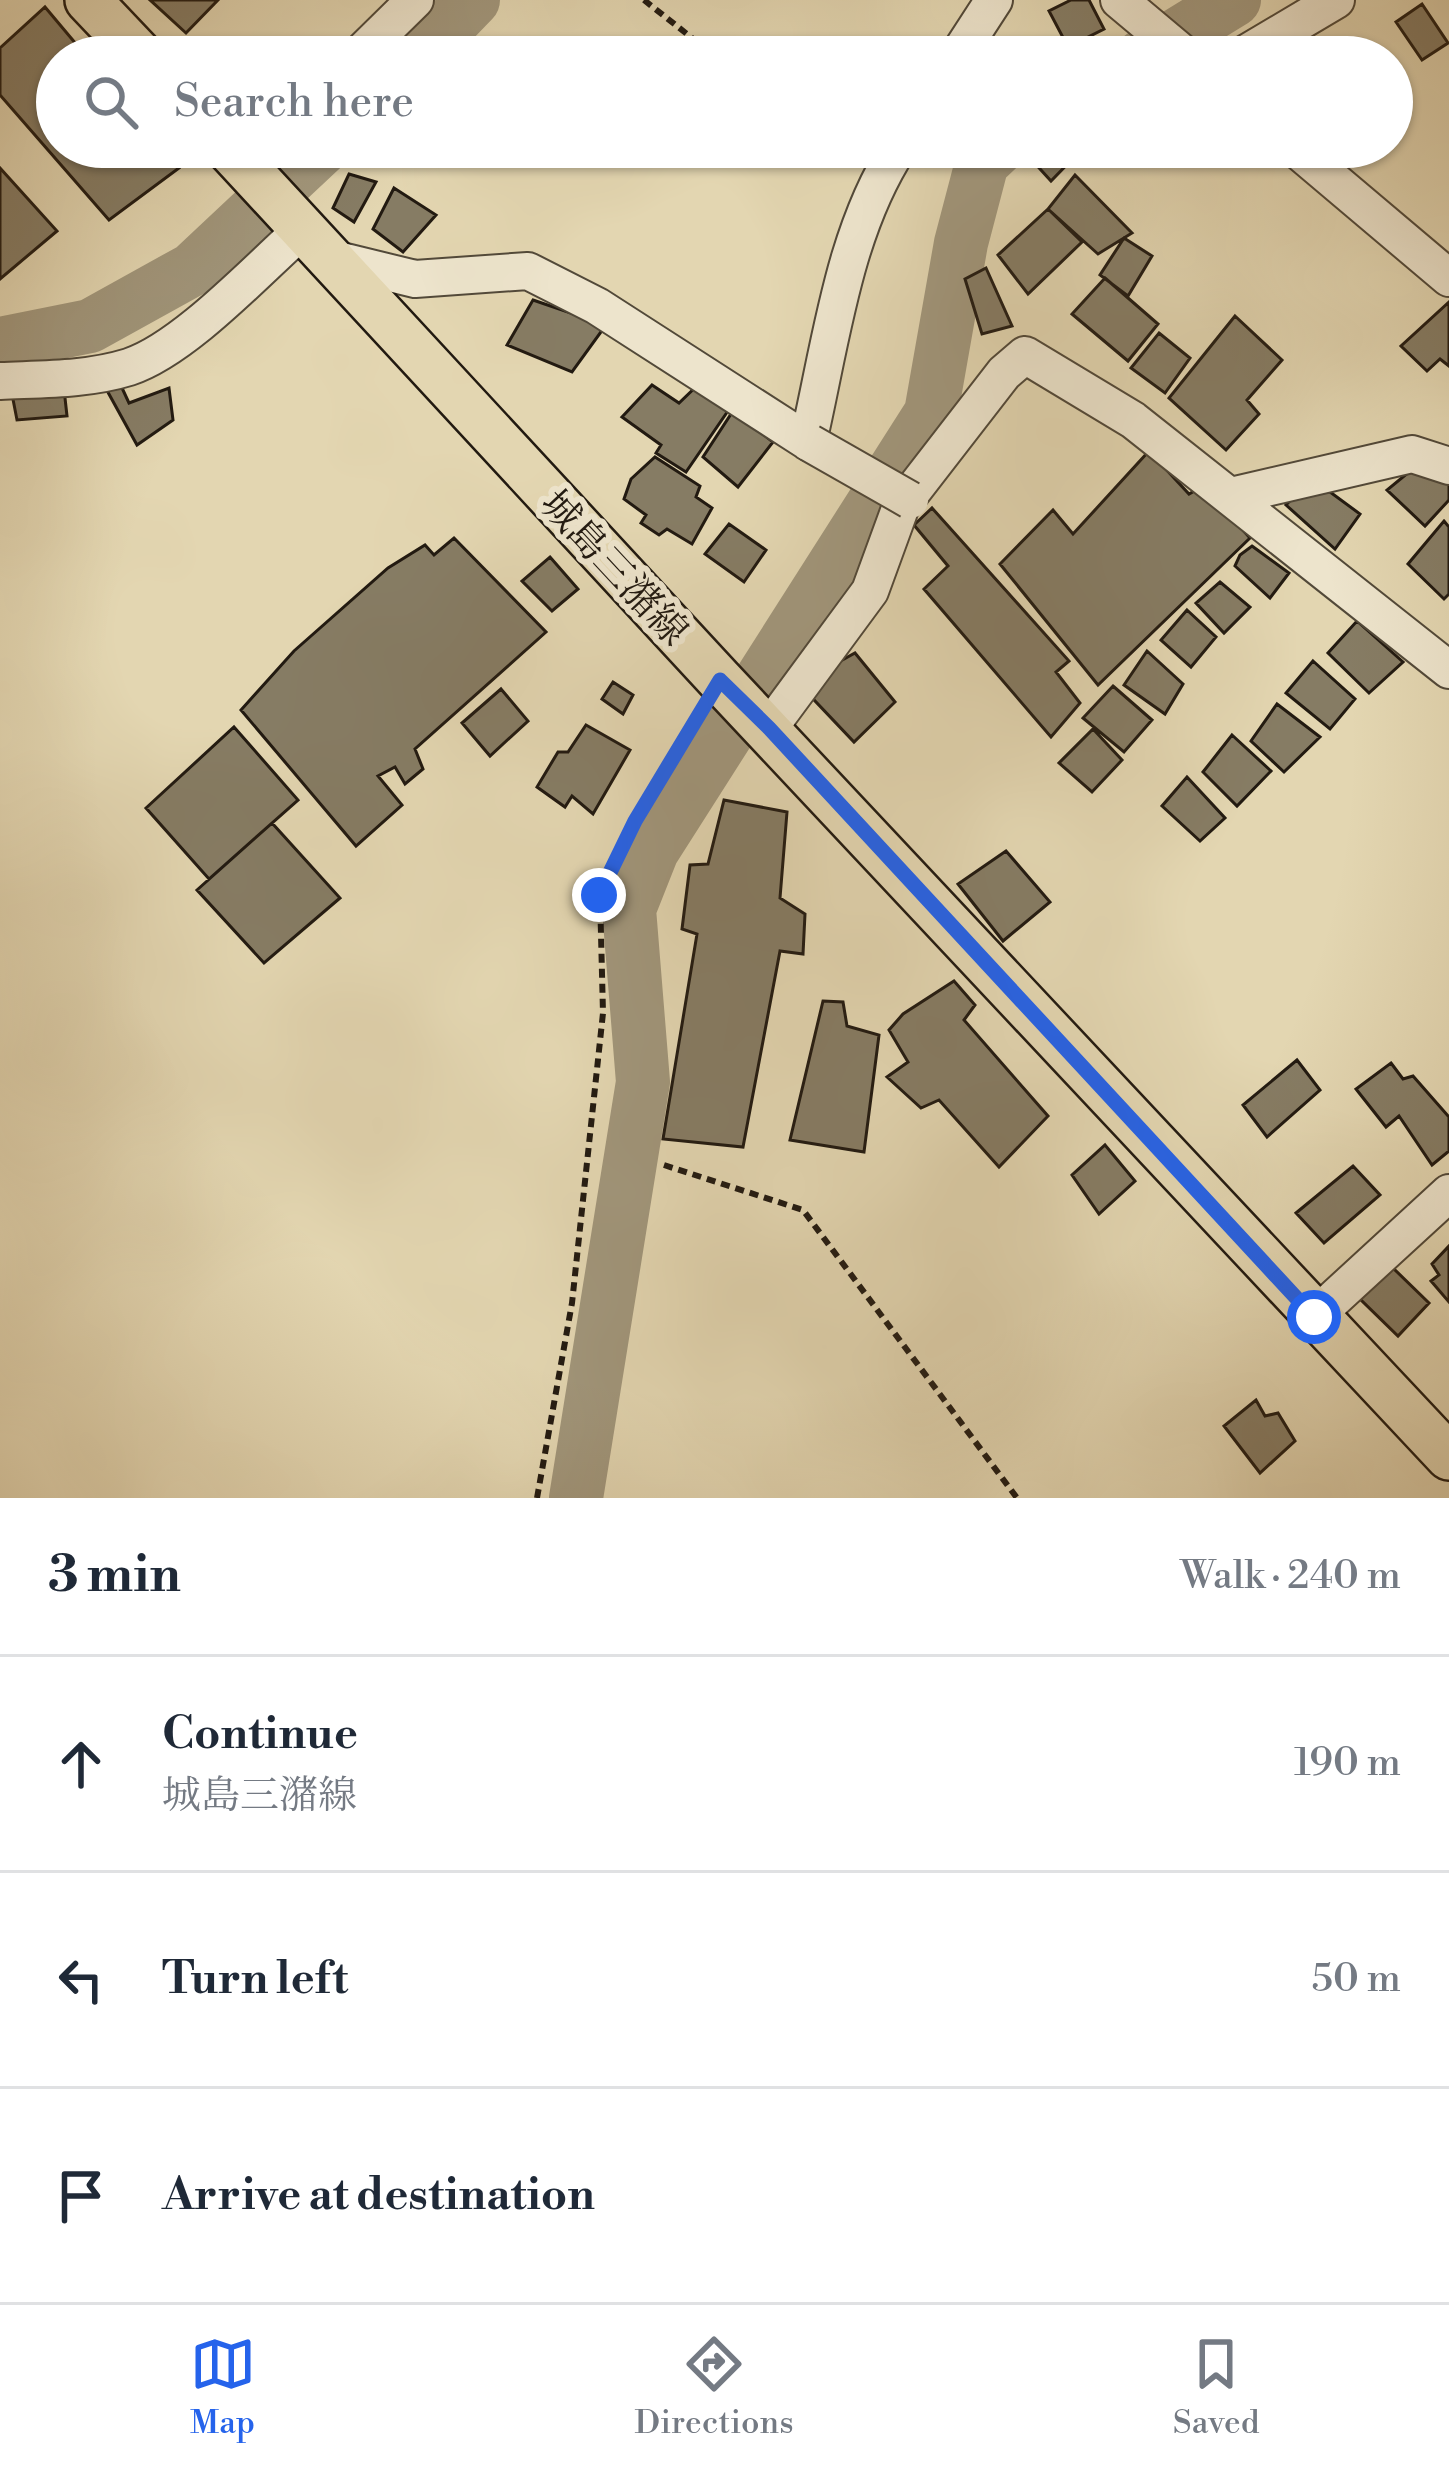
<!DOCTYPE html>
<meta charset="utf-8">
<style>
body{margin:0;font-family:"Libre Bodoni","Noto Serif JP",serif;background:#f6f6f7;color:#1f2937}
.stop{position:absolute;width:36px;height:36px;margin:-27px;border:9px solid #2563eb;border-radius:50%;background:#fff}
.stop.end{background:#2563eb;border-color:#fff;box-shadow:0 3px 12px #0008}
.list{margin:0;padding:0;list-style:none}
h2{display:flex;justify-content:space-between;align-items:center;height:156px;margin:0;padding:0 48px;font-size:51px}
h2 small{font-size:39px;font-weight:400;color:#747a83}
.list li{display:grid;grid-template-columns:78px 1fr auto;gap:36px;align-items:center;box-sizing:border-box;height:216px;padding:0 48px;border-top:3px solid #e0e1e3}
.list b{display:block;font-size:45px;white-space:nowrap}
.list p{margin:0;font-size:39px;white-space:nowrap;color:#747a83}
.list em{font-size:39px;font-style:normal;color:#747a83}
.icon{flex:none;width:66px;height:66px;fill:none;stroke:currentColor;stroke-width:2;stroke-linecap:round;stroke-linejoin:round}
.map{position:relative;flex:none;width:1449px;height:1498px;overflow:hidden}
.search{position:absolute;background:#fff;box-shadow:0 3px 9px #0004;left:36px;right:36px;top:36px;height:132px;display:flex;align-items:center;gap:30px;box-sizing:border-box;padding:0 42px;border-radius:66px;color:#747a83;font-size:45px}
.sheet{height:804px;background:#fff}
nav{display:flex;justify-content:space-around;align-items:center;box-sizing:border-box;height:168px;border-top:3px solid #e0e1e3;background:#fff;font-size:33px;color:#747a83}
nav a{display:grid;justify-items:center;gap:6px}
nav .on{color:#2563eb}
.map>svg:first-child{display:block}
.lines{fill:none;stroke-linecap:round;stroke-linejoin:round}
.river{stroke:#a1967b;stroke-width:54}
.building{fill:#867c64;stroke:#221a11;stroke-width:3}
.minor-casing{stroke:#524939;stroke-width:40}
.major-casing{stroke:#221a11;stroke-width:50}
.path{stroke:#221a11;stroke-width:6;stroke-dasharray:9 6;stroke-linecap:butt}
.minor{stroke:#ede4cc;stroke-width:36}
.major{stroke:#e3d6b1;stroke-width:45}
.minor-bridge-casing{stroke:#524939;stroke-width:40;stroke-linecap:butt}
.minor-bridge{stroke:#ede4cc;stroke-width:36}
.route{stroke:#2563eb;stroke-width:15}
.labels{text-anchor:middle;stroke-width:12;stroke-linejoin:round;paint-order:stroke}
.street-label{font-size:39px;fill:#221a11;stroke:#ede4cc}
</style>
<div class="map">
<svg width="1449" height="1498" viewBox="0 0 1449 1498">
<rect width="100%" height="100%" fill="#e3d6b1"/>
<filter id="stains"><feTurbulence type="fractalNoise" baseFrequency=".00167" numOctaves="4"/><feColorMatrix values="0 0 0 0 .2 0 0 0 0 .09 0 0 0 0 .02 0 0 0 .5 -.17"/></filter>
<radialGradient id="worn" r=".72"><stop offset=".6" stop-color="#630" stop-opacity="0"/><stop offset="1" stop-color="#630" stop-opacity=".3"/></radialGradient>
<g class="lines">
<!-- river -->
<path class="river" d="M418 57 473 0
M1141 57 1234 0
M0 344 90 326 193 269 323 147
M576 1498 643 1082 629 909 652 851 931 413 961 243 982 163 999 147"/>
</g>
<!-- building -->
<path class="building" d="M150 0H218L186 33Z
M1071 0H1089L1104 29 1068 47 1049 11Z
M1422 4 1448 43 1422 60 1396 22Z
M45 7 87 57H57V147H161L179 168 109 220 0 95V48Z
M1043 147H1084L1051 181 1031 159Z
M0 168 57 231 0 279Z
M349 174 376 182 354 222 333 208Z
M1075 175 1132 233 1098 254 1048 209Z
M394 188 436 215 403 252 373 229Z
M1048 209 1082 242 1028 294 998 255Z
M1124 238 1152 256 1128 296 1100 275Z
M986 268 1012 326 982 334 965 279Z
M1105 278 1158 324 1128 361 1072 314Z
M533 300 606 325 572 372 507 345Z
M1449 302V366L1440 359 1427 371 1401 346Z
M1235 316 1282 360 1247 400 1259 414 1226 450 1169 398Z
M1159 333 1190 358 1165 393 1131 368Z
M116 375 129 403 169 388 173 420 137 445 104 385Z
M63 380 67 416 17 420 11 389Z
M703 380 732 405 686 472 656 453 661 445 622 417 652 385 679 403Z
M733 411 773 442 738 487 703 457Z
M1149 451 1189 494 1203 486 1250 538 1098 685 1000 564 1053 510 1073 534Z
M655 457 700 486 696 497 712 508 692 544 667 529 659 535 641 523 646 515 624 499 631 479Z
M1426 458 1449 475V500L1425 526 1387 490Z
M1311 478 1360 514 1335 549 1286 505Z
M932 508 1069 661 1056 672 1080 703 1051 737 924 589 948 566 914 525Z
M1444 521 1449 527V594L1444 599 1408 564Z
M729 524 766 550 744 582 705 554Z
M454 538 546 632 415 749 423 769 405 784 395 767 378 776 402 805 356 846 241 710 294 651 388 568 425 545 434 555Z
M1252 546 1289 573 1270 598 1235 566 1240 555Z
M550 557 578 589 552 611 522 581Z
M1220 582 1250 607 1224 633 1196 603Z
M1187 610 1216 637 1191 667 1161 640Z
M1357 621 1403 662 1369 693 1328 653Z
M1147 651 1183 684 1165 714 1124 685Z
M855 653 895 702 854 742 799 684Z
M1313 661 1355 699 1330 729 1286 693Z
M613 682 633 695 623 714 602 699Z
M1113 686 1152 720 1124 752 1083 718Z
M501 689 528 721 490 756 462 723Z
M1277 704 1320 737 1284 772 1251 741Z
M586 725 630 750 593 814 572 796 565 807 537 787 558 752H568Z
M234 727 298 800 209 879 146 808Z
M1093 729 1122 760 1092 792 1059 763Z
M1232 735 1271 771 1237 806 1203 772Z
M1187 777 1225 818 1200 841 1162 806Z
M724 800 787 812 780 898 805 914 803 954 780 951 743 1147 663 1139 697 934 682 929 690 865 708 864Z
M272 823 340 898 264 963 197 890Z
M1006 851 1050 902 1003 941 958 884Z
M954 981 975 1005 964 1020 1048 1116 999 1167 939 1100 921 1108 887 1077 908 1062 889 1030 903 1014Z
M823 1001 843 1002 847 1026 879 1035 864 1152 790 1140Z
M1297 1060 1320 1090 1267 1137 1243 1105Z
M1391 1063 1403 1079 1413 1076 1449 1117V1151L1432 1165 1399 1116 1386 1127 1356 1089Z
M1105 1145 1135 1181 1099 1214 1072 1175Z
M1353 1166 1380 1195 1324 1243 1296 1213Z
M1449 1246V1302L1431 1281 1439 1275 1432 1264Z
M1393 1268 1429 1303 1398 1336 1358 1297Z
M1256 1400 1265 1416 1278 1413 1295 1441 1260 1473 1224 1426Z"/>
<g class="lines">
<defs>
<path id="minor" d="M1119 0 1187 57
M357 57 415 0
M957 57 994 0
M1240 57 1336 0
M1294 147 1449 278
M329 258 415 279 528 271 597 306 810 443
M0 381C43 379 87 380 129 367 184 349 257 270 302 230
M808 442C831 343 843 233 899 147
M1231 496 1412 454 1449 466
M769 728 870 591 901 506 1004 373 1025 355 1133 420 1449 670
M1314 1317 1449 1193"/>
<path id="major" d="M88 0 142 57
M227 147 720 680 1449 1457"/>
</defs>
<!-- minor casing -->
<use href="#minor" class="minor-casing"/>
<!-- major casing -->
<use href="#major" class="major-casing"/>
<!-- path -->
<path class="path" d="M644 0 716 57
M831 147 854 166
M664 1165 803 1210 1017 1498
M537 1498 572 1303 603 1013 600 895 635 821 701 711"/>
<!-- minor -->
<use href="#minor" class="minor"/>
<!-- major -->
<use href="#major" class="major"/>
<defs>
<path id="minor-bridge" d="M810 443 910 500"/>
</defs>
<!-- minor-bridge casing -->
<use href="#minor-bridge" class="minor-bridge-casing"/>
<!-- minor-bridge -->
<use href="#minor-bridge" class="minor-bridge"/>
</g>
<g class="lines">
<!-- route -->
<path class="route" d="M599 895 635 821 720 680 769 728 1314 1317"/>
</g>
<g class="labels">
<!-- street labels -->
<g class="street-label">
<text transform="translate(615 567) rotate(47)" y="14">城島三潴線</text>
</g>
</g>
<rect width="100%" height="100%" filter="url(#stains)"/>
<rect width="100%" height="100%" fill="url(#worn)"/>
</svg>
<div class="stop" style="left:1314px;top:1317px"></div>
<div class="stop end" style="left:599px;top:895px"></div>
<div class="search"><svg class="icon" aria-label="search" viewBox="0 0 24 24"><circle cx="10" cy="10" r="6"/><path d="M15 15l6 6"/></svg>Search here</div>
</div>
<section class="sheet">
<h2>3 min<small>Walk · 240 m</small></h2>
<ul class="list">
<li><svg class="icon" aria-label="ahead" viewBox="0 0 24 24"><path d="M12 20V5M6 11l6-6 6 6"/></svg><div><b>Continue</b><p>城島三潴線</p></div><em>190 m</em></li>
<li><svg class="icon" aria-label="left" viewBox="0 0 24 24"><path d="M17 20v-9H6M10 6l-5 5 5 5"/></svg><div><b>Turn left</b></div><em>50 m</em></li>
<li><svg class="icon" aria-label="arrive" viewBox="0 0 24 24"><path d="M6 21V4h12l-3 4 3 4H6"/></svg><div><b>Arrive at destination</b></div></li>
</ul>
</section>
<nav>
<a class="on"><svg class="icon" aria-label="map" viewBox="0 0 24 24"><path d="M3 6l6-2 6 2 6-2v14l-6 2-6-2-6 2zM9 4v14M15 6v14"/></svg>Map</a>
<a><svg class="icon" aria-label="directions" viewBox="0 0 24 24"><path d="M12 3l9 9-9 9-9-9zM9 14v-3h6M13 9l2 2-2 2"/></svg>Directions</a>
<a><svg class="icon" aria-label="saved" viewBox="0 0 24 24"><path d="M7 4h10v16l-5-4-5 4z"/></svg>Saved</a>
</nav>
